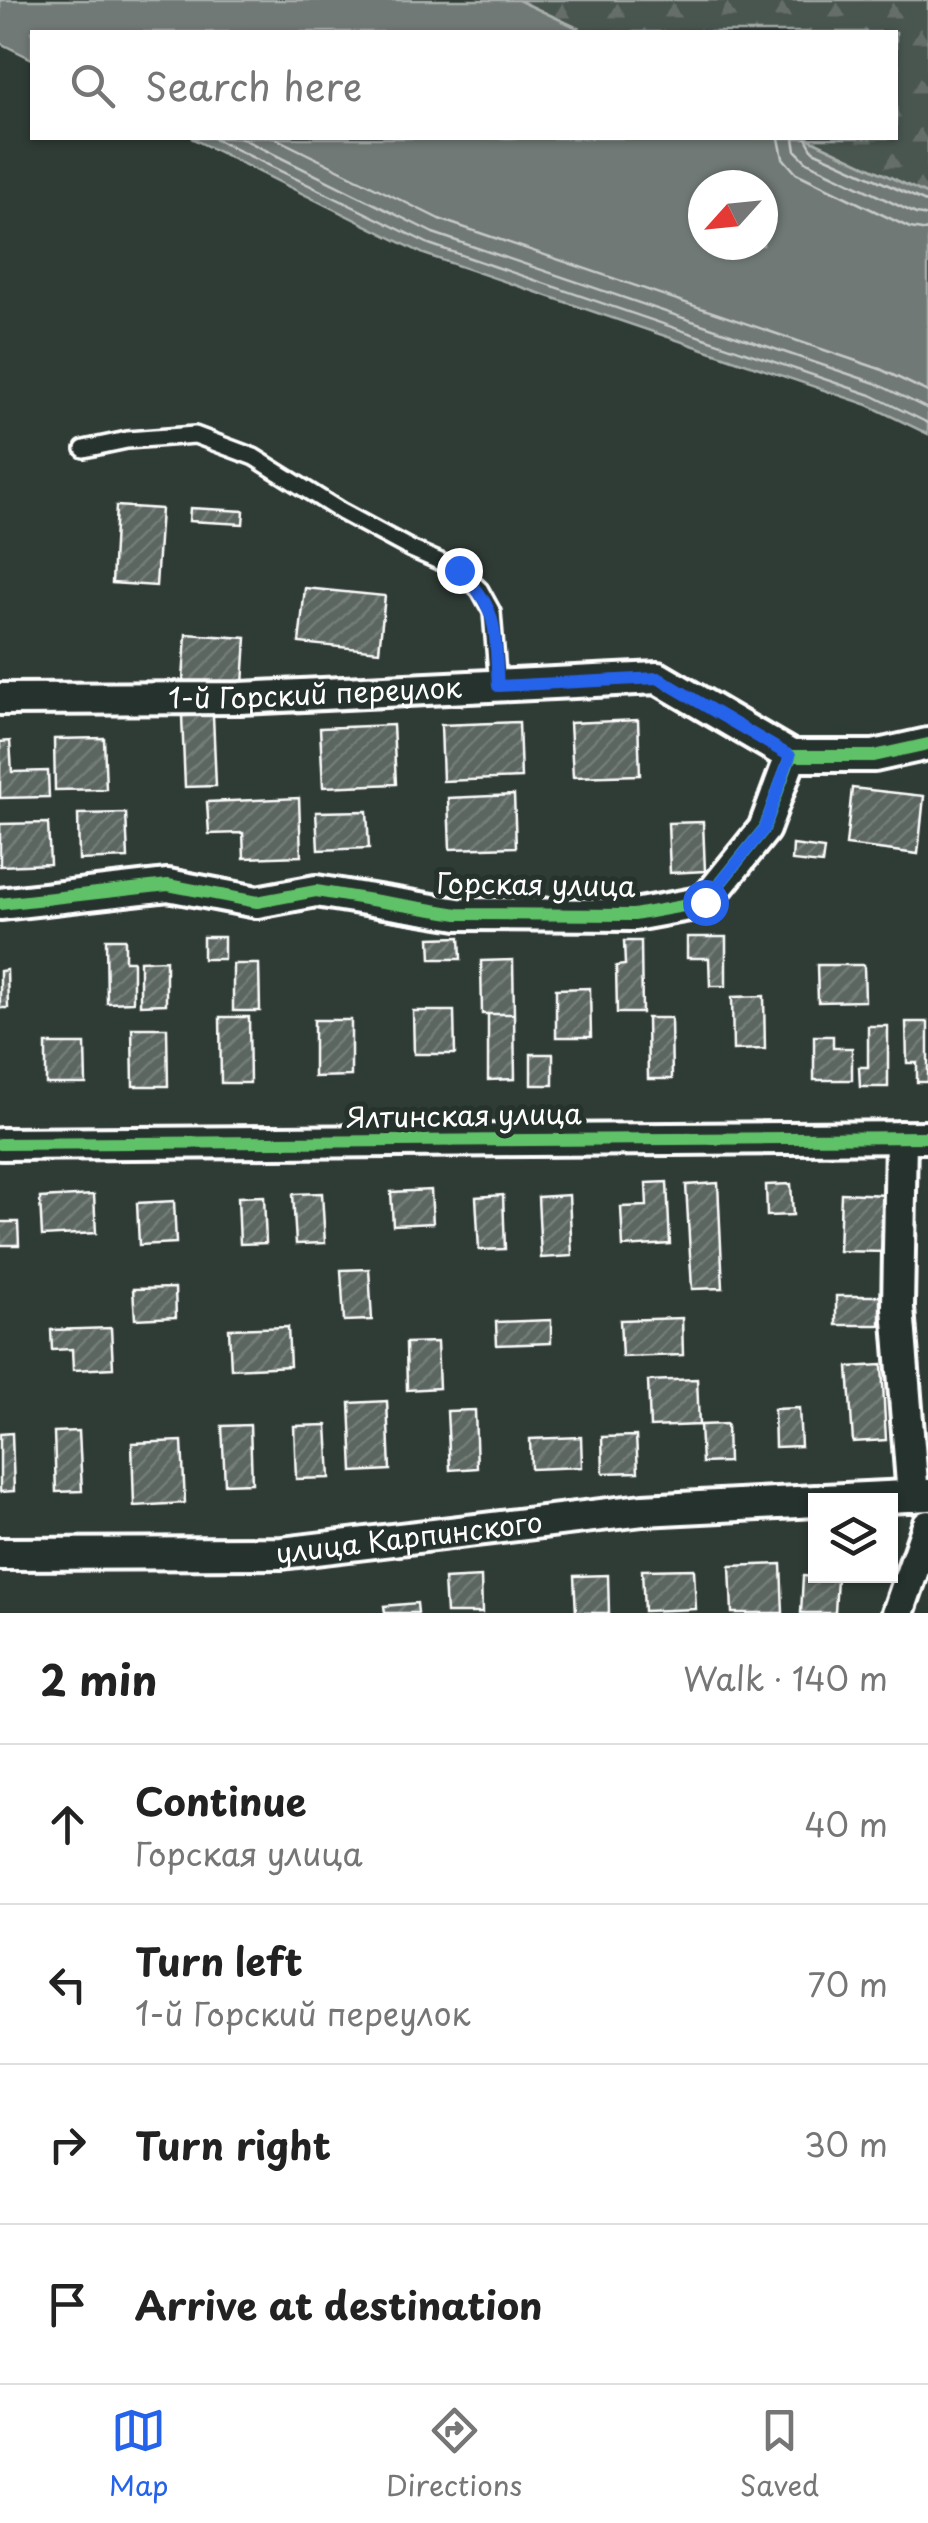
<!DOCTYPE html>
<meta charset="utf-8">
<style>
body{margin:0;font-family:"Playpen Sans",sans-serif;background:#f2f2f2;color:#222}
.controls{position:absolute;right:30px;bottom:30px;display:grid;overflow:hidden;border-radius:0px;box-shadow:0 2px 8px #0004}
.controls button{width:90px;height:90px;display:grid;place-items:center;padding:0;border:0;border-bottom:2px solid #e0e0e0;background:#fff;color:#222;font:50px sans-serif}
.compass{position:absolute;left:688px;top:170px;width:90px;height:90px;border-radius:50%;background:#fff;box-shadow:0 2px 8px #0004;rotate:243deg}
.stop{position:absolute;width:30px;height:30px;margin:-22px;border:8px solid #2563eb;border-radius:50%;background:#fff}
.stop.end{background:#2563eb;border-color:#fff;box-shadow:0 2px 10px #0008}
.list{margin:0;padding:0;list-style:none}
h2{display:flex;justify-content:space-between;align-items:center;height:130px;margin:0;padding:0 40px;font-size:42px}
h2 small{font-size:32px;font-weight:400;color:#767676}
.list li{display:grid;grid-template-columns:65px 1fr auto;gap:30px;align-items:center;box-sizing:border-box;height:160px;padding:0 40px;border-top:2px solid #e0e0e0}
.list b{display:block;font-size:38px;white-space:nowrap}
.list p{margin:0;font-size:32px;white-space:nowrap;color:#767676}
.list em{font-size:32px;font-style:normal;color:#767676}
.icon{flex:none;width:55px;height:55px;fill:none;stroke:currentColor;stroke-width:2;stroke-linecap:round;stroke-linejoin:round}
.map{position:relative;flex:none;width:928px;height:1613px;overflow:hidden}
.search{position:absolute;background:#fff;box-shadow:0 2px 8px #0004;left:30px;right:30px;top:30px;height:110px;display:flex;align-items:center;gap:25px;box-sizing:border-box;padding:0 35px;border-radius:0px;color:#767676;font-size:38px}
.sheet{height:770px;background:#fff}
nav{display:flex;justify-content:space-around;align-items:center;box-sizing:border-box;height:140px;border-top:2px solid #e0e0e0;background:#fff;font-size:28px;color:#767676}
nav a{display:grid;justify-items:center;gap:5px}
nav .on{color:#2563eb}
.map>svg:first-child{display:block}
.forest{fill:url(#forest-firs);stroke:#a4aaa7;stroke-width:2.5}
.water{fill:#707975;stroke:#a9afac;stroke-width:2.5;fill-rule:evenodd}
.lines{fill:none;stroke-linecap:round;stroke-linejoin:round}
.shore{stroke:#c6c9c8;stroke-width:2.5}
.building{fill:url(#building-hatch);stroke:#fff;stroke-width:2.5}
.service-casing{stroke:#fff;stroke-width:22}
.minor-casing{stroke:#fff;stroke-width:38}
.service{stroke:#26332d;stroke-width:15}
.minor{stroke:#26332d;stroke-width:30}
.cycleway-casing{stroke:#26332d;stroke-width:19}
.cycleway{stroke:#61c268;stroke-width:12}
.route{stroke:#2563eb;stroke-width:12}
.labels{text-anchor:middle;stroke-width:10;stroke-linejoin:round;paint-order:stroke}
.street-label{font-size:28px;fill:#fff;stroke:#26332d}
</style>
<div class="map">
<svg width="928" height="1613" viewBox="0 0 928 1613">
<defs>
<pattern id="forest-firs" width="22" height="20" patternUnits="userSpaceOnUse" patternTransform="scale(2.5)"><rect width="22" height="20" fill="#4a544f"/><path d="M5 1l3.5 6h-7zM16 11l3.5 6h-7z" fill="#656e69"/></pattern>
<pattern id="building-hatch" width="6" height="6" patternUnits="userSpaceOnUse" patternTransform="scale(2.5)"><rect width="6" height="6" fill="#5b6661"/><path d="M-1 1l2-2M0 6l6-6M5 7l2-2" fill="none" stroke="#747d79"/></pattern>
</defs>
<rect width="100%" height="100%" fill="#2f3b35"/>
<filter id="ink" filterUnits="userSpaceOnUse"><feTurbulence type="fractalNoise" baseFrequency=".01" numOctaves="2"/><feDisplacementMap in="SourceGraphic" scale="20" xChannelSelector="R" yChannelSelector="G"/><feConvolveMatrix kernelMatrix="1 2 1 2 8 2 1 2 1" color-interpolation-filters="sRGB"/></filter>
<g filter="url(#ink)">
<!-- forest -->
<path class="forest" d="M518 0H928V195L807 138H896V32H586Z"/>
<!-- water -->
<path class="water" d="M0 0H518L586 32H32V59L0 43Z
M191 138H807L928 195V434L868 405 424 254ZM703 185H763V245H703Z"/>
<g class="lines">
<!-- shore -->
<path class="shore" d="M213 138 429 244 871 395 928 423
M241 138 433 233 875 383 928 409
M275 138 439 219 880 369 928 392
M779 138 783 158 796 173 910 228 928 231
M794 138 796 151 807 162 916 214 928 216
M806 138 813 151 928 203"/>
</g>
<!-- building -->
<path class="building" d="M116 506 161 509 156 586 112 583Z
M190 508 244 511 243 524 189 521Z
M305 588 385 596 379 651 299 643Z
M186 634 246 638 243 685 183 681Z
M213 715 216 786 185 787 182 716Z
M638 720 640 775 573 777 570 723Z
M519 722 521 778 443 781 441 725Z
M393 725 396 784 323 787 320 728Z
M104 738 106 789 55 790 54 739Z
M10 741 12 772 48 771 49 797 0 798V742Z
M852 788 924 796 918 854 846 845Z
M514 795 516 847 450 849 448 798Z
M299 798 301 856 244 858 243 833 209 834 207 802Z
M367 811 369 848 318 850 316 812Z
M126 813 128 858 79 860 78 814Z
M703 822 705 871 670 873 668 823Z
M48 823 50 864 0 866V824Z
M793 845 824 849 822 864 792 861Z
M203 937H224V959H203Z
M460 937 461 959H431L430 938Z
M687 937H726V986H710L709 958H687Z
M106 939H125V961H133V1002L107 1003Z
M624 941H641L642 1013H617L616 966 625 965Z
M166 960V1004L140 1005V961Z
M513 960 514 1014H482L481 961Z
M233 964H259L260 1011H233Z
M817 965H864L865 1001 818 1002Z
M7 970 8 1008H0V971Z
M590 988 591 1037H556V989Z
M764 996 765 1049 733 1050 732 997Z
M413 1011H454L455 1054H414Z
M488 1014H514L515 1079 488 1080Z
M220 1017H249L250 1083H221Z
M647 1018H671L672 1079H648Z
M314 1020H351V1076L314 1077Z
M906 1022H928V1082H917V1063H907Z
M868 1026H888V1087H860L859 1067H868Z
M132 1028H167L168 1086H133Z
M814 1036H833V1048H852V1080H814Z
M46 1044H85L86 1084H46Z
M531 1054H553V1085H531Z
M667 1182 670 1244 623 1247 621 1207 647 1206 646 1183Z
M718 1183 723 1288 692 1289 686 1185Z
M791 1184 793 1215 767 1216 766 1185Z
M431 1190 433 1223 393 1225 391 1192Z
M322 1193 325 1243 296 1244 293 1194Z
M841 1193 887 1195 886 1252 839 1251Z
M94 1195 96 1233 42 1236 40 1198Z
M503 1195 505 1249 479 1250 476 1197Z
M569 1195 572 1256 541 1258 538 1197Z
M264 1196 266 1243 240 1244 238 1197Z
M174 1201 176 1243 139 1245 137 1203Z
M0 1222H18L19 1245H0Z
M369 1269 372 1320 344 1321 341 1270Z
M175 1288 176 1317 135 1319 133 1289Z
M836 1296H880V1325H836Z
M682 1318 683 1355 622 1357 620 1320Z
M551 1320V1343L497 1345 496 1322Z
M288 1327 290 1366 231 1369 229 1329Z
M111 1328 113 1368 73 1370 72 1349 52 1350 51 1330Z
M437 1342 439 1388 407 1390 406 1343Z
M882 1365 886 1440 853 1442 848 1367Z
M697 1379 699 1425 650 1427 648 1381Z
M387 1401 390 1470 353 1472 350 1403Z
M799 1408 801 1446 775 1447 774 1409Z
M475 1410 477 1468 450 1470 447 1411Z
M727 1424 728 1462 702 1463 700 1425Z
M250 1425 252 1483 225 1484 222 1426Z
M327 1425 330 1478 296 1479 294 1426Z
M79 1431 82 1491 56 1492 54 1432Z
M12 1433 14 1491 0 1492V1434Z
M636 1436 638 1472 603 1473 602 1437Z
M581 1437 582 1467 531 1469 530 1439Z
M182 1441 185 1503 134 1506 132 1443Z
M781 1564 783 1613H732L730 1566Z
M694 1569 696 1609 644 1611 642 1570Z
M608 1575 609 1613H576L574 1576Z
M803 1576 837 1578 835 1613H801Z
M481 1577 482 1613H446L444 1579Z
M417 1603 418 1613H385L384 1606Z"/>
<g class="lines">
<defs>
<path id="service" d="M84 449 127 440 195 435 254 457 342 512 411 549 459 570 480 590 492 612 498 686"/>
<g id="minor">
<path id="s1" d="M0 699 240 698 658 678 791 756"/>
<path d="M0 904 168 885 257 902 316 891 458 914 634 915 705 902 764 829 791 756H874L928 744"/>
<path d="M901 1137 898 1308 913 1496"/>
<path d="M0 1144 928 1137"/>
<path d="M824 1500 928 1495"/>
<path id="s2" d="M0 1554 282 1553 643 1510 816 1501"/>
<path d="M898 1613 928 1526"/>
</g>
</defs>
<!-- service casing -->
<use href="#service" class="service-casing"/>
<!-- minor casing -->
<use href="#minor" class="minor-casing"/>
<!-- service -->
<use href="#service" class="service"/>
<!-- minor -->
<use href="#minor" class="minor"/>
<defs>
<path id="cycleway" d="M0 904 168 885 257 902 316 891 458 914 634 915 705 902 764 829 791 756H874L928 744
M0 1144 928 1137"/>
</defs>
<!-- cycleway casing -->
<use href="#cycleway" class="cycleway-casing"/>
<!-- cycleway -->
<use href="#cycleway" class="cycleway"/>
</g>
</g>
<g class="lines" filter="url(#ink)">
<!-- route -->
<path class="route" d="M459 570C501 610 494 632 498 686L658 678 790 756 764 829 705 902"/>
</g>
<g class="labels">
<!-- street labels -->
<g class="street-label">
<text dy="10" stroke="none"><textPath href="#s1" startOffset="315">1-й Горский переулок</textPath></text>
<text transform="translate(536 885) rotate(1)" y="10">Горская улица</text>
<text transform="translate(464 1116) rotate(-1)" y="10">Ялтинская улица</text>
<text dy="10" stroke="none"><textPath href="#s2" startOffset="410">улица Карпинского</textPath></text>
</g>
</g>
</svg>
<div class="controls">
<button><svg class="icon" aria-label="layers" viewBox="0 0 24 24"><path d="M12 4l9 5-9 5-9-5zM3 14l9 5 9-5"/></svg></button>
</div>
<svg class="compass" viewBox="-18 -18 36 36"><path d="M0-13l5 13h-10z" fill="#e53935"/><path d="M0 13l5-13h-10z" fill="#767676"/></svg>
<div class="stop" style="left:705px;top:902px"></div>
<div class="stop end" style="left:459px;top:570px"></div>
<div class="search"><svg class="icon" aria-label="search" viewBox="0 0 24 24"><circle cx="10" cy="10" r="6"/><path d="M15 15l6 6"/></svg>Search here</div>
</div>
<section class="sheet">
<h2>2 min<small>Walk · 140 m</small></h2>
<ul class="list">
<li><svg class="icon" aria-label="ahead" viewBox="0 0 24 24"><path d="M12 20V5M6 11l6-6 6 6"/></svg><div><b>Continue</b><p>Горская улица</p></div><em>40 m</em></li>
<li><svg class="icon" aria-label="left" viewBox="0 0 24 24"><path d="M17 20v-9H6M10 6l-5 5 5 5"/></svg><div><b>Turn left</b><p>1-й Горский переулок</p></div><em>70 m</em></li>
<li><svg class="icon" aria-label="right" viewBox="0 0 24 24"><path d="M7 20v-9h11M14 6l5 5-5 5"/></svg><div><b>Turn right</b></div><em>30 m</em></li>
<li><svg class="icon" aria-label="arrive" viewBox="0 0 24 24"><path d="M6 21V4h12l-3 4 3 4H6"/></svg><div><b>Arrive at destination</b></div></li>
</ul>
</section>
<nav>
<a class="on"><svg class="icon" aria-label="map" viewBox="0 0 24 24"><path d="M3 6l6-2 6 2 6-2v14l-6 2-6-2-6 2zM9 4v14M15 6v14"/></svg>Map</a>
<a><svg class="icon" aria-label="directions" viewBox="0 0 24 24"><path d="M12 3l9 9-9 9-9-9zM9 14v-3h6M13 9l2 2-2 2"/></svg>Directions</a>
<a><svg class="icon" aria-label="saved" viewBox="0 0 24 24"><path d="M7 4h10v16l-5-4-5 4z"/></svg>Saved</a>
</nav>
